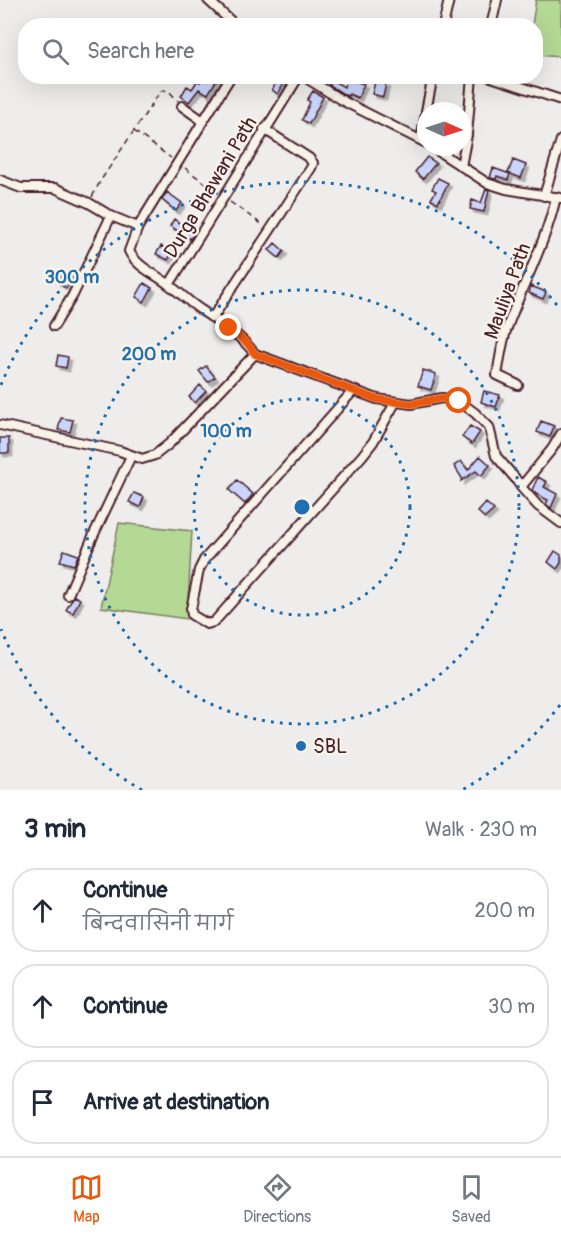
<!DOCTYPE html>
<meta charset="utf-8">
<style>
body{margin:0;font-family:Pangolin,"Playpen Sans Deva",sans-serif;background:#f2f2f3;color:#1f2937}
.compass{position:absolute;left:417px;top:102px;width:54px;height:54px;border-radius:50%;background:#fff;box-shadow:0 6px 24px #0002;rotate:93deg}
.stop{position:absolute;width:18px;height:18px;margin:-14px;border:4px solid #ea580c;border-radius:50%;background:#fff}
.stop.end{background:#ea580c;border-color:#fff;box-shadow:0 2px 6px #0008}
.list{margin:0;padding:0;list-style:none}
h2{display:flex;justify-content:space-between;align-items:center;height:78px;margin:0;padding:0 24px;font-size:26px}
h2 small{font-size:20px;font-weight:400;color:#747a83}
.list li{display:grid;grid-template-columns:39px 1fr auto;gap:18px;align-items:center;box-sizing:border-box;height:84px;margin:0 12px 12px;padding:0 12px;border:2px solid #e0e1e3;border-radius:24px}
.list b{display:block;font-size:22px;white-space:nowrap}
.list p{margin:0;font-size:20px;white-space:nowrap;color:#747a83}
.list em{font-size:20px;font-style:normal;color:#747a83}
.icon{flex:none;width:33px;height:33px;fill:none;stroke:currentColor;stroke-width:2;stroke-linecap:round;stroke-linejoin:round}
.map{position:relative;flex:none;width:561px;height:790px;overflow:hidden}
.search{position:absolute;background:#fff;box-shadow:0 6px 24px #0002;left:18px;right:18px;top:18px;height:66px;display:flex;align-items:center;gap:15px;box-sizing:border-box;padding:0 21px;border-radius:24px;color:#747a83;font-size:22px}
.sheet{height:366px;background:#fff}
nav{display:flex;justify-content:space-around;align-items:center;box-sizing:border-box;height:84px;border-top:2px solid #e0e1e3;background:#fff;font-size:16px;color:#747a83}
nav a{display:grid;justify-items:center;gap:3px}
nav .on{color:#ea580c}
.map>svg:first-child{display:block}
.green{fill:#b3d995;stroke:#7e7c60;stroke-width:1.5}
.building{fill:#cad6fd;stroke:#4a1f2b;stroke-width:1.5;filter:url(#shadow)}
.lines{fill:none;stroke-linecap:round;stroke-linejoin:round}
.minor-casing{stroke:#4a1f2b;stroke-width:12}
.path{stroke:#4a1f2b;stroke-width:1.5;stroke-dasharray:6 4.5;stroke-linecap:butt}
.minor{stroke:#f7f3e8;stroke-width:8}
.route{stroke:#ea580c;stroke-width:8}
.ring{fill:none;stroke:#1f6fb2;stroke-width:3;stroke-dasharray:3 6}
.poi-dot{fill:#1f6fb2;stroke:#f7f3e8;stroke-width:2}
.labels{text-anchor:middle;stroke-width:5;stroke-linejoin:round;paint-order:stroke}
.street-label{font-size:20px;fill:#4a1f2b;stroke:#f7f3e8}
.poi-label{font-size:20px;fill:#4a1f2b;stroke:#f7f3e8;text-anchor:start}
.centre{fill:#1f6fb2;stroke:#f7f3e8;stroke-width:3}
.ring-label{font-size:18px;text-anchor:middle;font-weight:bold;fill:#1f6fb2;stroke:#f7f3e8;stroke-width:5;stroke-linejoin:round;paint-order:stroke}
</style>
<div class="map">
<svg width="561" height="790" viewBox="0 0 561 790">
<defs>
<filter id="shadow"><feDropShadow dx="3.5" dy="3.5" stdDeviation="0" flood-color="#0004"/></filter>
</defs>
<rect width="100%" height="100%" fill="#eeedec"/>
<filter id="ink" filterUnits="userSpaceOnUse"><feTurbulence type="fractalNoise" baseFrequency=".0167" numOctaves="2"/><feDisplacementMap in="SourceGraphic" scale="12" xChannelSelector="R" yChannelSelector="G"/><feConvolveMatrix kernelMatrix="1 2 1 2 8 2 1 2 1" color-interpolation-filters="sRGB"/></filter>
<g filter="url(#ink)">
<!-- green -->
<path class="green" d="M536 0H561V57L536 55V26L532 25Z
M119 523 192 531 187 619 101 607Z"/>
<!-- building -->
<path class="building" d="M204 76H219L208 94 199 89 189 102 181 96 187 86 192 89 198 80 200 82Z
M280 76H288L278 94 272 90Z
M376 78H378V82L386 84 383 97 372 94Z
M347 79 364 84 358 98 349 94 348 96 345 95 329 85 332 80 344 87Z
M313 91 323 97 309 124 302 120 310 102 307 100Z
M427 157 436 163 423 179 415 172Z
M513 160 526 165 521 178 508 173Z
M493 168 510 174 508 180 497 176 496 179 490 178Z
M438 178 448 183 438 203 431 199 436 191 432 189Z
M486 189 489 190 484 212 470 209 472 200 481 203Z
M167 192 182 203 176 211 162 200Z
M174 219 194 234 190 239 170 226Z
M275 243 284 251 279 258 269 250Z
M161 246 172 252 168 260 156 254Z
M64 272 73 278 66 288 57 282Z
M144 283 152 288 144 302 136 297Z
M531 286 546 292 543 299 529 293Z
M58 355 68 357 66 368 56 366Z
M206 366 215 377 208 382 199 371Z
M423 370 436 374 431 390 418 386Z
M200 385 206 391 195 403 189 397Z
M484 391 500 395 496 407 481 402Z
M61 418 73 420 70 432 58 430Z
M541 421 554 426 550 437 537 432Z
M470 426 480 432 472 444 462 437Z
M0 438H9V453H0Z
M480 456 490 465 481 476 476 471 461 481 462 478 454 466 461 461 468 470Z
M538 477 547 482 544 487 557 494 551 508 546 504 548 500 536 494 532 490Z
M237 480 253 494 245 504 229 490Z
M134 493 144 497 140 507 129 502Z
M486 503 494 510 485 518 478 512Z
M64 550 78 555 74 565 60 561Z
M555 551 561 555V563L557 569 548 562Z
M74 596 80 599 73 613 66 610Z"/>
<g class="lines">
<defs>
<path id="minor" d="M208 0 236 26
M443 26 449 0
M491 26 497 0
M231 76 138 227 129 251C136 266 155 274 168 284 179 292 189 302 201 310 221 324 240 334 255 354
M303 76 343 101 426 143
M488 76 561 100
M182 106 203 121
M426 111 433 76
M421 140 426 113
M432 147 487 183 506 189 560 198
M461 166 467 135 472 76
M0 180 21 188H55L89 203 111 216 138 227
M544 196 561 140
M169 285 299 76
M213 317 311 168 313 163 309 158 264 129
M54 326 73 295 111 216
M255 354 377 399 411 404 442 398 459 401 475 413 489 427 496 456 515 478 521 487 538 506 561 523
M518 385 497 375C500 359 502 340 508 325 524 282 546 242 556 197
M353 391 204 560 199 570 191 609 192 615 207 624 214 622 362 456 373 442 395 403
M0 425 120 451 142 459 155 455 169 444 255 354
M521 487 552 449 561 434
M68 595 94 534 131 456"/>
</defs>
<!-- minor casing -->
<use href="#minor" class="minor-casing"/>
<!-- path -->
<path class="path" d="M134 131 171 158
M185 168 217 192
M92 197 101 180 160 92 163 90 169 91 178 101
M230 202 263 225"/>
<!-- minor -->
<use href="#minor" class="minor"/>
</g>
</g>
<g class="lines" filter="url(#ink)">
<!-- route -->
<path class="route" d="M229 328 248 344 255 354 376 399 411 404 442 398 459 401"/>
</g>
<!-- distance rings -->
<g class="ring">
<circle cx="302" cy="507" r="108"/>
<circle cx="302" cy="507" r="217"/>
<path d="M560 705A325 325 0 0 1 462 790M142 790A325 325 0 0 1 1 629M1 385A325 325 0 0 1 560 309"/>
</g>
<!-- markers -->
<circle class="poi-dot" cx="301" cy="746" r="6"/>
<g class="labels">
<!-- street labels -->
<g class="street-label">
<text transform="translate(210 187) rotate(-59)" y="7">Durga Bhawani Path</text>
<text transform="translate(507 291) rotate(-70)" y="7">Mauliya Path</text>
</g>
<!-- poi labels -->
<g class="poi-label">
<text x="313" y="753">SBL</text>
</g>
</g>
<circle cx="302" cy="507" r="9" class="centre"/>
<g class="ring-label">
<text x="72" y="283">300 m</text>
<text x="149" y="360">200 m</text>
<text x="226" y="437">100 m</text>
</g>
</svg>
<svg class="compass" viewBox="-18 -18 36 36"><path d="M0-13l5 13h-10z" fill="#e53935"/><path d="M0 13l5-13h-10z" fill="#747a83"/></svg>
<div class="stop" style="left:459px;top:401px"></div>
<div class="stop end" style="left:229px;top:328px"></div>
<div class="search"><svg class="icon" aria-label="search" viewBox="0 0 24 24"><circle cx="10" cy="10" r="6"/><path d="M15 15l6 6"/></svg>Search here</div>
</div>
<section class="sheet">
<h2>3 min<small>Walk · 230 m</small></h2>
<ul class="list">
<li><svg class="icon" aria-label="ahead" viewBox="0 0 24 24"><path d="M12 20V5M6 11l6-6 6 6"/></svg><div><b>Continue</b><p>बिन्दवासिनी मार्ग</p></div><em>200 m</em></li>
<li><svg class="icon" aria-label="ahead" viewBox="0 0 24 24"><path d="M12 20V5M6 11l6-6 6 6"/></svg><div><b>Continue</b></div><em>30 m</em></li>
<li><svg class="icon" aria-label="arrive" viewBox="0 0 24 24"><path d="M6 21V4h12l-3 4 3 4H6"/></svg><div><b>Arrive at destination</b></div></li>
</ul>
</section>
<nav>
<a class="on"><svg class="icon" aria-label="map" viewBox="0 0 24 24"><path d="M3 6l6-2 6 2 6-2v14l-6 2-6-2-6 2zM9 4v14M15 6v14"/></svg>Map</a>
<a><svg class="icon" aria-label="directions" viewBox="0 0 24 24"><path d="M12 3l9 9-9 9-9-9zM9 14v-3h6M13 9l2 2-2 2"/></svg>Directions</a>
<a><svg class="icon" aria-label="saved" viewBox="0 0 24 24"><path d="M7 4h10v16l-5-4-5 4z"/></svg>Saved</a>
</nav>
